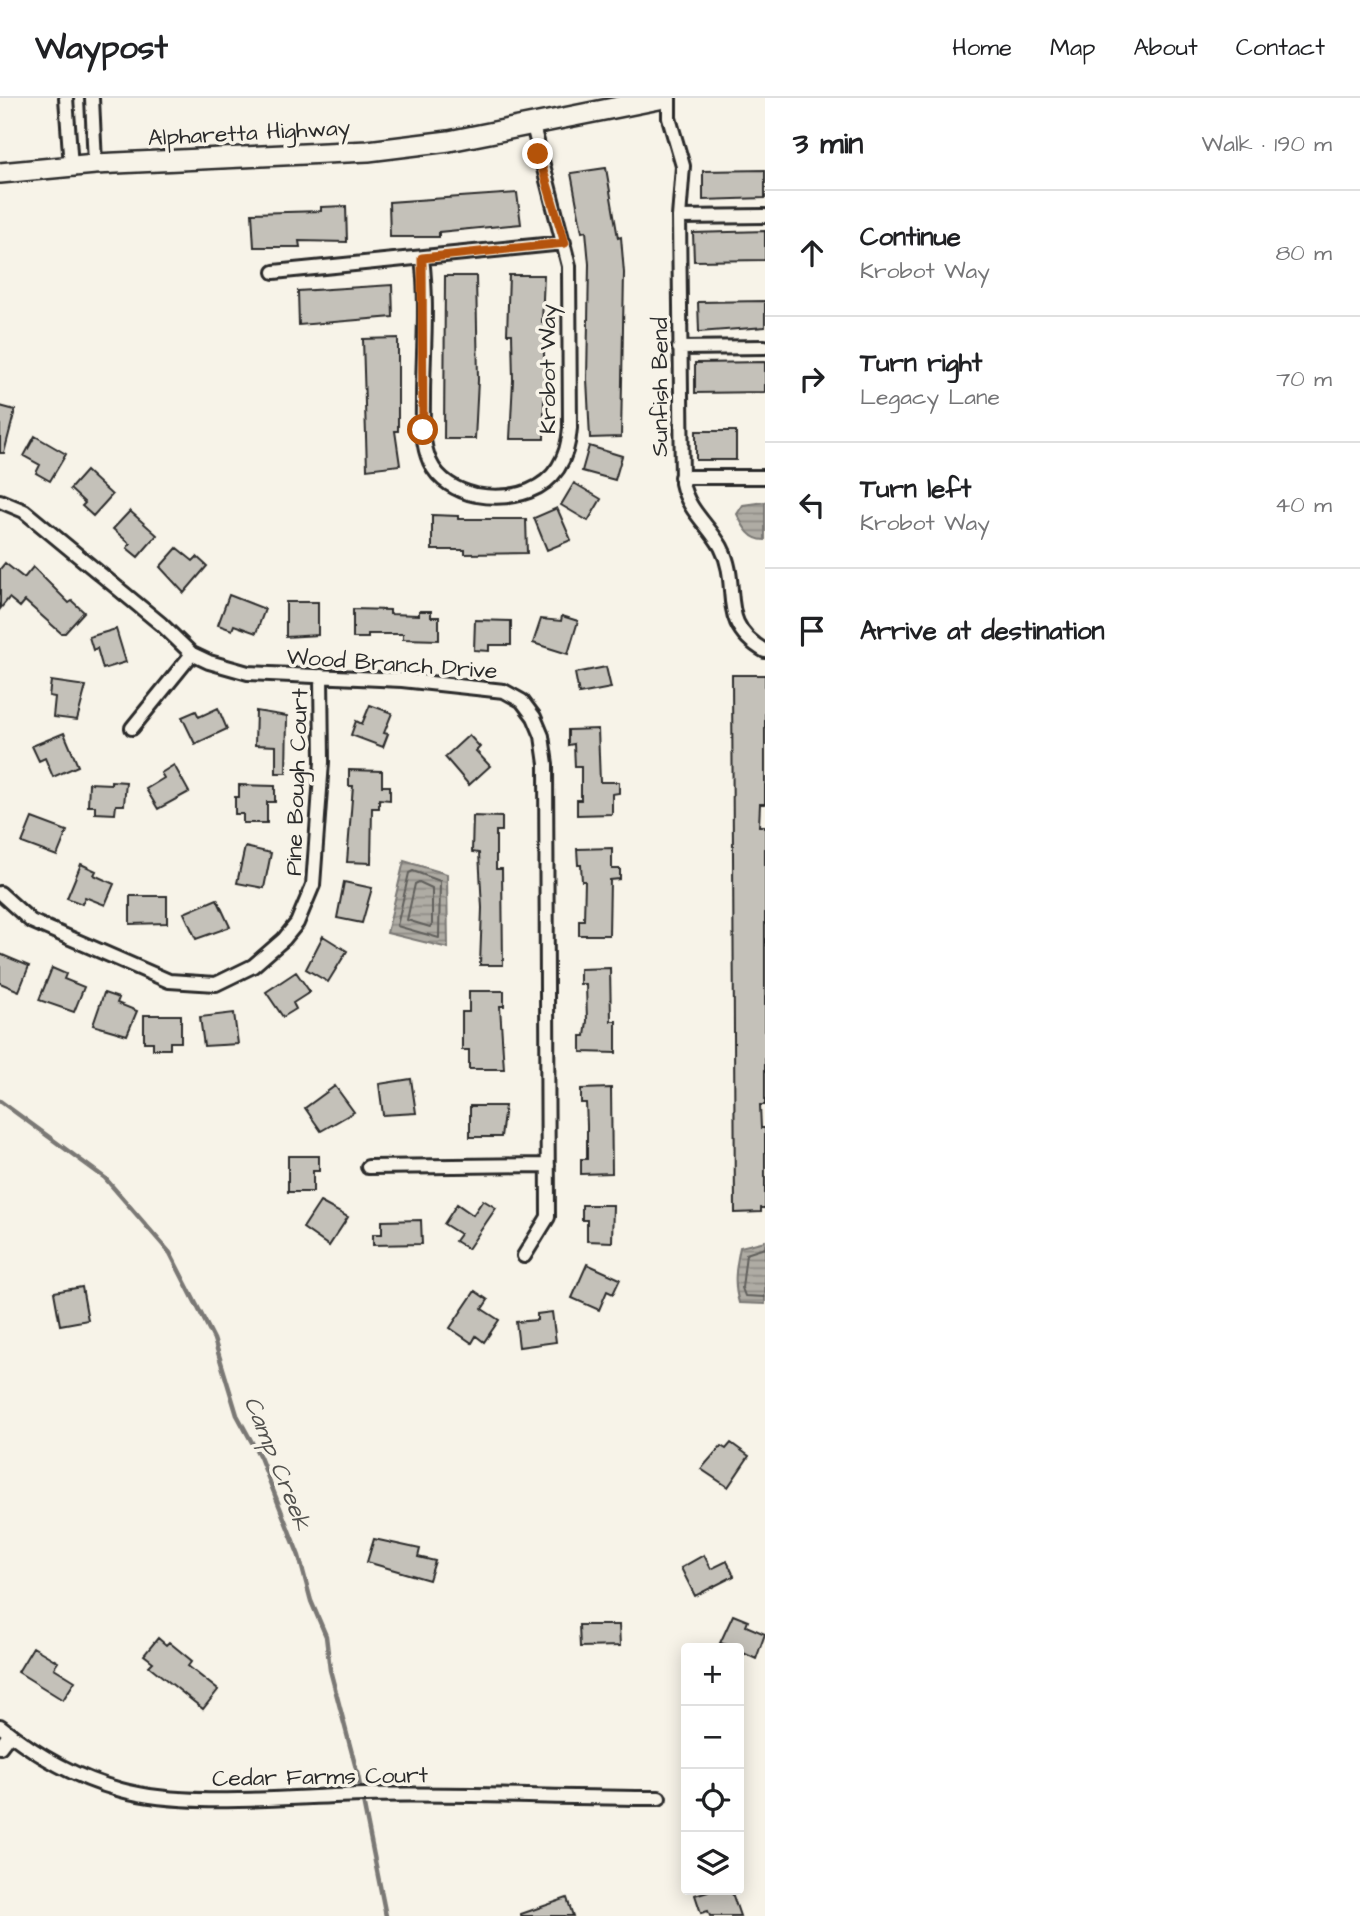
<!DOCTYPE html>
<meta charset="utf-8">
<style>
body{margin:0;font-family:"Architects Daughter",sans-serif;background:#f6f6f6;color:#202124}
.controls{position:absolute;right:21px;bottom:21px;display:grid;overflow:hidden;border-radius:7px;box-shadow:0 4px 18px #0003}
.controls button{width:63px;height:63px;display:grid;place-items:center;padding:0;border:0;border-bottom:2px solid #e0e0e0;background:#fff;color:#202124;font:35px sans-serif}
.stop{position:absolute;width:21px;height:21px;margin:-16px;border:5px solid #b45309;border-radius:50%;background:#fff}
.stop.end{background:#b45309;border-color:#fff;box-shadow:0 2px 7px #0008}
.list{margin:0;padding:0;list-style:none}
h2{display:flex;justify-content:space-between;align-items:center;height:91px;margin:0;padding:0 28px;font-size:30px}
h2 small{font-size:23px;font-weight:400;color:#757577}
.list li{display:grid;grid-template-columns:46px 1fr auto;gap:21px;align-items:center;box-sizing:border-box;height:126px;padding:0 28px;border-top:2px solid #e0e0e0}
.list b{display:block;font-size:26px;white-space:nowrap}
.list p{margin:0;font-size:23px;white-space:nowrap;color:#757577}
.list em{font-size:23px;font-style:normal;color:#757577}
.icon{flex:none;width:38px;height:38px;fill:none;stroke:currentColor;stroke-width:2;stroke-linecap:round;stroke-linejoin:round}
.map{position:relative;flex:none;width:765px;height:1818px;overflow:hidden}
header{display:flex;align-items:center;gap:42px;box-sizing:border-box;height:98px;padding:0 35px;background:#fff;border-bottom:2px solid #e0e0e0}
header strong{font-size:33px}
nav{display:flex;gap:38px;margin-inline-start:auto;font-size:24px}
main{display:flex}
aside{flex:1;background:#fff}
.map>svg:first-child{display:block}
.water{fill:url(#water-rules);stroke:#7a7874;stroke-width:2}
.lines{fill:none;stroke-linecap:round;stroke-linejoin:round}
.shore{stroke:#605f5b;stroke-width:2}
.stream{stroke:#7a7874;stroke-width:4.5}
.building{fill:#c4c1b9;stroke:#2b2b2b;stroke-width:2}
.minor-casing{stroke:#2b2b2b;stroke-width:18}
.primary-casing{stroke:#2b2b2b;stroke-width:24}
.minor{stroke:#f7f3e8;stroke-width:12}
.primary{stroke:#f7f3e8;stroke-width:19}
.route{stroke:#b45309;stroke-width:9}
.labels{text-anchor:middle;stroke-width:7;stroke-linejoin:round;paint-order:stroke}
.street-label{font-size:23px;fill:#2b2b2b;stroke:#f7f3e8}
.water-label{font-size:24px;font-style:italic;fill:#53524f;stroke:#f7f3e8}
</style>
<header>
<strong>Waypost</strong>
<nav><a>Home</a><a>Map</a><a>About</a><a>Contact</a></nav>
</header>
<main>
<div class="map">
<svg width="765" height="1818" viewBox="0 0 765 1818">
<defs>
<pattern id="water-rules" width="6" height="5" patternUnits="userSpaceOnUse" patternTransform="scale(1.75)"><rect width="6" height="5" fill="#afaca4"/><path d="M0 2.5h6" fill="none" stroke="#8f8c86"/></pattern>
</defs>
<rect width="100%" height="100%" fill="#f7f3e8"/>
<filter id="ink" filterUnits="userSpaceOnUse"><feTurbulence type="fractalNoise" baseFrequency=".0143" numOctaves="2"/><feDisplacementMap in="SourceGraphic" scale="14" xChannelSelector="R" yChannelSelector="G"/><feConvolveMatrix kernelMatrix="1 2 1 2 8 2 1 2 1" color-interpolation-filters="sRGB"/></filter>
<g filter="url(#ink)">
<!-- water -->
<path class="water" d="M765 404V442C749 442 743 428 737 416L743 407Z
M404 763 447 776 448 850 387 835Z
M765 1143V1206L739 1205C733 1185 736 1169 740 1149Z"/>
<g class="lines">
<!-- shore -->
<path class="shore" d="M413 773 440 783 439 840 397 828 409 775Z
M419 784 432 790V826L430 829 407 822 415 786Z
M765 1150 746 1156 742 1190 745 1198 765 1199"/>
<!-- stream -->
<path class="stream" d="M0 1003 105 1080 170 1155 214 1241 237 1317 260 1359 299 1458 311 1503 326 1538 330 1572 358 1678 386 1818"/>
</g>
<!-- building -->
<path class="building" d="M606 70 618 140 621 139 624 175 621 339 590 340 587 281 589 166 586 133 582 134 571 75Z
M765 72V100L703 102V73Z
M517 95 521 126 439 134V139H390L389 104Z
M346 108 347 144 299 143 300 149H254L252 115 321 113V109Z
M765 133V162L694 163 693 135Z
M509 177H544L542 225H548V237H544V341H510L513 282 512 236H507Z
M445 178H476L478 282 475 341H444Z
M392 187 393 219 299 227 298 193Z
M765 203V229L699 234 698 204Z
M398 240V333H395L400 367 367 371 363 241Z
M765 264V294L695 295V265Z
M0 308 15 312 4 355H0Z
M696 333H736V362H696Z
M35 338 66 356 50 383 36 375 40 367 24 358Z
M589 348 622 358 615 382 582 373Z
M86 373 112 397 93 418 82 408 85 405 70 391Z
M574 385 601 401 588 423 561 407Z
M557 410 571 442 547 452 534 420Z
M130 413 157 437 138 459 127 450 130 446 113 431Z
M432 417 458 418V421H526L527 455 465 456V452H432Z
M177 450 193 463 197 459 207 468 184 495 160 469Z
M5 465 24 480 33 469 69 505 72 503 84 514 65 535H61L25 503 20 509 9 500 0 511V471Z
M229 497 265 511 256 535 234 527 232 532 218 527Z
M286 504H318V537L286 539Z
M353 511 390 512V516L419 517V513H431V519H439V542L403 541V536H368V540H353Z
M562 518 578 523 568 556 533 545 541 521 561 523Z
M475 522 511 523V547H489V553L474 552Z
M116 531 126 564 103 571 97 550 93 552 89 539Z
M606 569 611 590 579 596 575 575Z
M732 577H765V706H760L759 728H765V1007H760L761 1030H765V1110H761V1114L735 1115Z
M51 583 86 588 77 622 53 619 55 599 49 598Z
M370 607 392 615 384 635 388 636 383 649 351 637 356 623 362 626Z
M218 610 227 631 195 646 182 619 196 613 199 619Z
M256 613 287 618 286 675H276V648L255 647Z
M598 631 600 684H619V695L612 696V716L577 717V702H581V669H575L574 646 568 647V632Z
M64 635 78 668 53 679 45 660 39 663 32 648Z
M469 637 480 649 476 653 490 668 469 687 445 659Z
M174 667 189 694 158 711 146 691 164 680 161 675Z
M349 672 382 673V688H390V702L379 701V710H372L371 765 347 764 353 688H349Z
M111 683 126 684 124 707H116L115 716 95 715V708H88L89 685 111 686Z
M239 687 275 688V704H267V725H243V716H235V699H239Z
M473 718 502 719V733H496V771H502L503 867H480L482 810 479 755 472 754Z
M32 720 67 733 57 758 22 745Z
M245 749 271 755 264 790 237 785Z
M612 750V771H620V781L610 782 609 837H579V822H584L585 783H582L581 767H578L577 751Z
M81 766 96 773 94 777 114 786 105 807 85 799 82 806 67 800Z
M344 784 372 790 362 825 337 820Z
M130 798H167V825L130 826Z
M217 801 230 829 196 841 184 815Z
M323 838 347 853 328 884 306 871Z
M0 856 29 868 19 893 0 885Z
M52 870 66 876 64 881 84 889 74 914 39 902Z
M610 870 611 923H616V955L581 954V938H585L587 923 586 886H580V871Z
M296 874 310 894 293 905 296 911 283 919 266 894Z
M469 893H504V908H500L504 971H469V952H462V914H469Z
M104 895 119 900 117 905 137 913 127 937 93 927Z
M234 915 238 946 204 948 200 919Z
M144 917H181V944H170V951H153V944H144Z
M411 981 416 1015 383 1017 379 986Z
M335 988 354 1014 321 1033 305 1010Z
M611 990 612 1075 581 1076V1061H587V1027L586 1005H581V991Z
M470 1008H505L501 1039H470Z
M288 1058H319V1073H313V1094H288Z
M483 1102 496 1110 468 1151 455 1143 460 1136 444 1126 457 1106 473 1117Z
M320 1104 348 1119 329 1148 303 1130Z
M582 1107H613L612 1144 587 1143V1122H582Z
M421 1122 422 1146 373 1147V1136H382V1123Z
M587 1166 620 1181 613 1196 607 1193 599 1212 572 1200Z
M82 1189 88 1222 60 1227 54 1194Z
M475 1193 488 1202 482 1211 499 1222 484 1244 476 1238 472 1245 450 1230Z
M552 1214 556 1244 519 1249 516 1224 537 1222V1216Z
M731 1345 749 1358 728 1389 701 1371 721 1348 726 1351Z
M374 1441 420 1451 418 1459 435 1463 429 1482 367 1464Z
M704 1457 711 1471 727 1463 734 1478 695 1498 681 1470Z
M733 1517 748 1523 746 1528 765 1536 756 1561 739 1553V1550L720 1545Z
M579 1527H619L620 1548 580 1549Z
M158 1540 166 1547 169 1544 192 1563 188 1568 218 1592 203 1611 149 1568 153 1564 144 1557Z
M33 1549 58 1564 54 1570 75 1583 63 1602 18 1574Z
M711 1792H731L740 1818H710L708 1813 701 1815 695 1797Z
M567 1800 573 1818H521V1816Z"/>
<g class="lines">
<defs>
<path id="minor" d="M66 0 71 69
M92 0 95 66
M669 0V20L683 68 679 119 682 385C688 413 708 426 721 449 742 489 715 524 765 553
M679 119 765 118
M422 160C428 206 423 254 423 300 423 321 421 344 430 364 438 382 457 393 476 397 493 400 513 399 529 393 557 382 568 358 570 330L569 168 533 28
M274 174 564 145
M679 250 765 249
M681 379H765
M0 403 24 413 161 526 192 556 209 564 248 575 402 582 504 593 522 603 534 619 542 638 546 666 548 1119 524 1158
M132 630 192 556
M0 795 31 823 169 883 216 886 253 868 284 841 297 825 313 787 322 664 321 578
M368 1069 548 1067
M0 1628C36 1657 76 1680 121 1692 189 1711 294 1698 366 1697 464 1695 561 1700 659 1700
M0 1649 10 1636"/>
<path id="primary" d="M0 75 95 66 368 53 449 43 664 0"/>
</defs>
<!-- minor casing -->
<use href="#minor" class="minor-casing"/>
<!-- primary casing -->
<use href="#primary" class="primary-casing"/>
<!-- minor -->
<use href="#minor" class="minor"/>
<!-- primary -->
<use href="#primary" class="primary"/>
</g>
</g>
<g class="lines" filter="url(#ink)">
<!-- route -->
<path class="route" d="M423 332 422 160 565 145 538 56"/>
</g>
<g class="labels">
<!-- street labels -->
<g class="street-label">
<text transform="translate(249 34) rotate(-3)" y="8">Alpharetta Highway</text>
<text transform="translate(547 271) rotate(-90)" y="8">Krobot Way</text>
<text transform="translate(659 289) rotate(-90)" y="8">Sunfish Bend</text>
<text transform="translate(392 565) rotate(4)" y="8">Wood Branch Drive</text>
<text transform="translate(296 684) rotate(-88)" y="8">Pine Bough Court</text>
<text transform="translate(320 1678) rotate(-1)" y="8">Cedar Farms Court</text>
</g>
<!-- water labels -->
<g class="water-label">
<text transform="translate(278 1365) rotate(68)" y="8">Camp Creek</text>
</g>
</g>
</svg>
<div class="controls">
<button>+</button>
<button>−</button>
<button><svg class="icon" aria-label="locate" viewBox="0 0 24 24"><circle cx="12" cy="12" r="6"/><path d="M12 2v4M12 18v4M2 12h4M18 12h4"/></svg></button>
<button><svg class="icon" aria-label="layers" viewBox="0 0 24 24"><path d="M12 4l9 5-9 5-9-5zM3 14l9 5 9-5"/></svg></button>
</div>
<div class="stop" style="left:423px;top:332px"></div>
<div class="stop end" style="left:538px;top:56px"></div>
</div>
<aside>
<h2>3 min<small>Walk · 190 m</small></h2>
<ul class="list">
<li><svg class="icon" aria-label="ahead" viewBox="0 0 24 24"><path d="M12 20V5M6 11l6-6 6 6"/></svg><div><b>Continue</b><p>Krobot Way</p></div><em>80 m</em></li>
<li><svg class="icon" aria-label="right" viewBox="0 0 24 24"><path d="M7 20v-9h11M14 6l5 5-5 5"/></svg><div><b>Turn right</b><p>Legacy Lane</p></div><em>70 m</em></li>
<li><svg class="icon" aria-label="left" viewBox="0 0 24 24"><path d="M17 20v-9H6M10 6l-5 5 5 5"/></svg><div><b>Turn left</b><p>Krobot Way</p></div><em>40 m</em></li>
<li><svg class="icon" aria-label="arrive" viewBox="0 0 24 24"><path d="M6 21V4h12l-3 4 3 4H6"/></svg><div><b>Arrive at destination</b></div></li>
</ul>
</aside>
</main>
